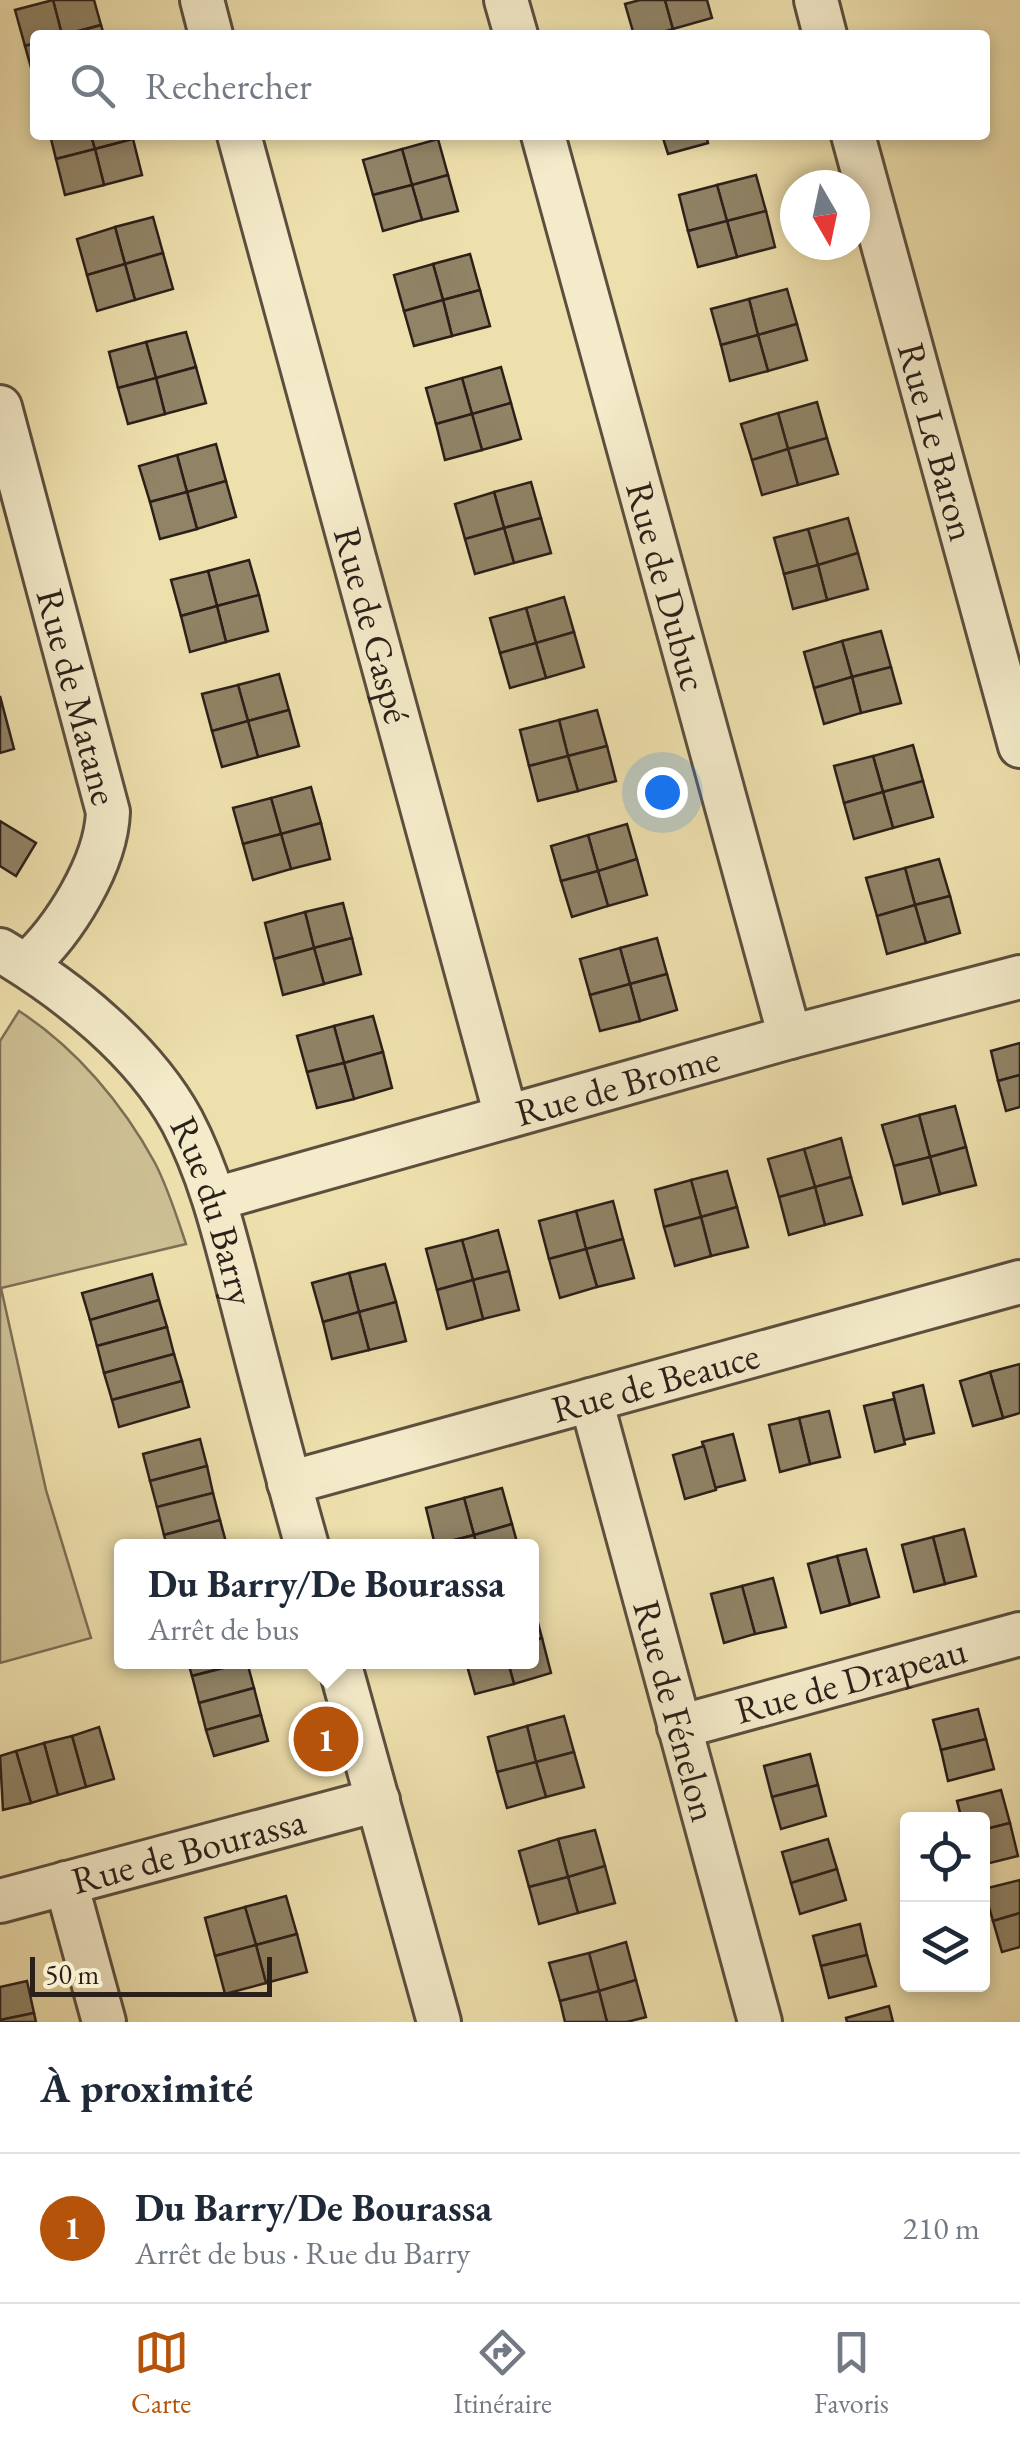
<!DOCTYPE html>
<html lang="fr">
<meta charset="utf-8">
<style>
:root{--surface:#fff;--page:#f2f2f3;--text:#1f2937;--muted:#747a83;--line:#e0e1e3;--accent:#b45309}
body{margin:0;font-family:"EB Garamond",serif;background:var(--page);color:var(--text)}
.controls{position:absolute;right:30px;bottom:30px;display:grid;overflow:hidden;border-radius:10px;box-shadow:0 5px 15px #0003}
.controls button{width:90px;height:90px;display:grid;place-items:center;padding:0;border:0;border-bottom:2px solid var(--line);background:var(--surface);color:var(--text);font:50px sans-serif}
.compass{position:absolute;left:780px;top:170px;width:90px;height:90px;border-radius:50%;background:var(--surface);box-shadow:0 5px 15px #0003;rotate:171deg}
.scale{position:absolute;left:30px;bottom:25px;width:242px;box-sizing:border-box;padding-left:10px;border:5px solid #2b1f19;border-top:0;font-size:28px;line-height:35px;white-space:nowrap;color:#2b1f19;-webkit-text-stroke:8px #f4ebca;paint-order:stroke}
.you{position:absolute;left:662px;top:792px;width:35px;height:35px;margin:-25px;border:8px solid #fff;border-radius:50%;background:#1a73e8;box-shadow:0 0 0 15px #1a73e833}
.badge{display:grid;place-items:center;width:65px;height:65px;border-radius:50%;background:var(--accent);color:#fff;font-size:32px;font-weight:700}
.pin{position:absolute;translate:-50% -50%;border:5px solid #fff;box-shadow:0 2px 10px #0006}
.popup{position:absolute;left:114px;top:1539px;width:425px;height:130px;box-sizing:border-box;display:grid;place-content:center;border-radius:10px;background:var(--surface);filter:drop-shadow(0 2px 8px #0005);font-size:32px;white-space:nowrap;color:var(--muted)}
.popup b{font-size:38px;color:var(--text)}
.popup::after{content:'';position:absolute;left:50%;top:100%;margin-left:-20px;border:20px solid transparent;border-top-color:var(--surface)}
.list{margin:0;padding:0;list-style:none}
h2{display:flex;justify-content:space-between;align-items:center;height:130px;margin:0;padding:0 40px;font-size:42px}
h2 small{font-size:32px;font-weight:400;color:var(--muted)}
.list li{display:grid;grid-template-columns:65px 1fr auto;gap:30px;align-items:center;box-sizing:border-box;height:150px;padding:0 40px;border-top:2px solid var(--line)}
.list b{display:block;font-size:38px;white-space:nowrap}
.list p{margin:0;font-size:32px;white-space:nowrap;color:var(--muted)}
.list em{font-size:32px;font-style:normal;color:var(--muted)}
.icon{flex:none;width:55px;height:55px;fill:none;stroke:currentColor;stroke-width:2;stroke-linecap:round;stroke-linejoin:round}
.map{position:relative;flex:none;width:1020px;height:2022px;overflow:hidden}
.search{position:absolute;background:var(--surface);box-shadow:0 5px 15px #0003;left:30px;right:30px;top:30px;height:110px;display:flex;align-items:center;gap:25px;box-sizing:border-box;padding:0 35px;border-radius:10px;color:var(--muted);font-size:38px}
.sheet{height:280px;background:var(--surface)}
nav{display:flex;justify-content:space-around;align-items:center;box-sizing:border-box;height:140px;border-top:2px solid var(--line);background:var(--surface);font-size:28px;color:var(--muted)}
nav a{display:grid;justify-items:center;gap:5px}
nav .on{color:var(--accent)}
.map>svg:first-child{display:block}
</style>
<div class="map">
<svg width="1020" height="2022" viewBox="0 0 1020 2022">
<rect width="100%" height="100%" fill="#eee0ad"/>
<filter id="stains"><feTurbulence type="fractalNoise" baseFrequency=".002" numOctaves="4"/><feColorMatrix values="0 0 0 0 .2 0 0 0 0 .09 0 0 0 0 .02 0 0 0 .5 -.17"/></filter>
<radialGradient id="worn" r=".72"><stop offset=".6" stop-color="#630" stop-opacity="0"/><stop offset="1" stop-color="#630" stop-opacity=".3"/></radialGradient>
<!-- green -->
<path fill="#cdbf94" stroke="#7c6f56" stroke-width="2.5" d="M19,1011c56,36 104,93 136,152 13,25 22,54 31,81l-185,44 45,202 45,148 -91,25v-622z"/>
<!-- building -->
<g fill="#908366" stroke="#2b1f19" stroke-width="2.5">
<path d="M53,0h41l7,25 -39,10z"/>
<path d="M53,0l9,35h-27v8l-10,3 -10,-36z"/>
<path d="M640,0h25l8,29 -21,6h-18l-9,-31z"/>
<path d="M665,0h42l5,18 -39,11z"/>
<path d="M101,25l3,10h-38z"/>
<path d="M35,43v39l-10,-36z"/>
<path d="M50,135h41l4,14 -39,10z"/>
<path d="M91,135h41l1,4 -38,10z"/>
<path d="M662,135h44l2,8 -40,11z"/>
<path d="M133,139l9,36 -38,10 -9,-36z"/>
<path d="M438,139l10,36 -36,10 -10,-36z"/>
<path d="M95,149l9,36 -39,10 -9,-36z"/>
<path d="M402,149l10,36 -39,10 -10,-35z"/>
<path d="M448,175l10,36 -36,9 -10,-35z"/>
<path d="M756,175l10,36 -39,10 -10,-36z"/>
<path d="M412,185l10,35 -39,11 -10,-36z"/>
<path d="M717,185l10,36 -39,10 -9,-36z"/>
<path d="M766,211l9,36 -38,10 -10,-36z"/>
<path d="M153,217l10,36 -38,11 -10,-37z"/>
<path d="M727,221l10,36 -39,10 -10,-36z"/>
<path d="M115,227l10,37 -38,11 -10,-36z"/>
<path d="M163,253l10,36 -38,11 -10,-36z"/>
<path d="M470,254l10,36 -37,10 -10,-36z"/>
<path d="M125,264l10,36 -38,11 -10,-36z"/>
<path d="M433,264l10,36 -39,11 -10,-36z"/>
<path d="M787,289l10,35 -39,11 -9,-36z"/>
<path d="M480,290l10,36 -38,10 -9,-36z"/>
<path d="M749,299l9,36 -37,10 -10,-36z"/>
<path d="M443,300l9,36 -38,10 -10,-35z"/>
<path d="M797,324l10,36 -39,11 -10,-36z"/>
<path d="M186,332l10,35 -40,11 -10,-36z"/>
<path d="M758,335l10,36 -38,10 -9,-36z"/>
<path d="M146,342l10,36 -38,10 -9,-36z"/>
<path d="M196,367l10,36 -41,11 -9,-36z"/>
<path d="M501,367l10,36 -39,11 -10,-36z"/>
<path d="M156,378l9,36 -37,10 -10,-36z"/>
<path d="M462,378l10,36 -36,10 -10,-36z"/>
<path d="M817,402l10,36 -39,11 -10,-36z"/>
<path d="M511,403l10,36 -39,11 -10,-36z"/>
<path d="M778,413l10,36 -36,11 -11,-36z"/>
<path d="M472,414l10,36 -37,10 -9,-36z"/>
<path d="M827,438l11,36 -40,11 -10,-36z"/>
<path d="M216,444l10,37 -39,11 -10,-37z"/>
<path d="M788,449l10,36 -36,10 -10,-35z"/>
<path d="M177,455l10,37 -37,10 -11,-36z"/>
<path d="M226,481l10,36 -39,12 -10,-37z"/>
<path d="M531,482l10,36 -37,10 -10,-36z"/>
<path d="M187,492l10,37 -37,10 -10,-37z"/>
<path d="M494,492l10,36 -39,11 -10,-35z"/>
<path d="M541,518l10,35 -37,10 -10,-35z"/>
<path d="M848,518l10,35 -40,12 -10,-36z"/>
<path d="M504,528l10,35 -39,11 -10,-35z"/>
<path d="M808,529l10,36 -34,9 -10,-36z"/>
<path d="M858,553l10,36 -41,11 -9,-35z"/>
<path d="M249,560l10,35 -42,11 -9,-35z"/>
<path d="M818,565l9,35 -34,9 -9,-35z"/>
<path d="M208,571l9,35 -36,10 -10,-36z"/>
<path d="M259,595l9,36 -42,11 -9,-36z"/>
<path d="M564,597l10,35 -38,11 -10,-35z"/>
<path d="M217,606l9,36 -36,10 -9,-36z"/>
<path d="M526,608l10,35 -36,10 -10,-35z"/>
<path d="M881,631l10,36 -39,10 -10,-36z"/>
<path d="M574,632l10,35 -38,11 -10,-35z"/>
<path d="M842,641l10,36 -38,11 -10,-36z"/>
<path d="M536,643l10,35 -36,10 -10,-35z"/>
<path d="M891,667l10,36 -40,10 -9,-36z"/>
<path d="M279,674l10,36 -41,11 -10,-36z"/>
<path d="M852,677l9,36 -37,11 -10,-36z"/>
<path d="M238,685l10,36 -36,10 -10,-37z"/>
<path d="M0,696l14,53 -14,4z"/>
<path d="M289,710l10,36 -41,11 -10,-36z"/>
<path d="M597,710l10,36 -39,10 -9,-36z"/>
<path d="M559,720l9,36 -39,10 -9,-36z"/>
<path d="M248,721l10,36 -36,10 -10,-36z"/>
<path d="M913,745l10,36 -40,11 -10,-36z"/>
<path d="M607,746l9,35 -38,10 -10,-35z"/>
<path d="M568,756l10,35 -40,10 -9,-35z"/>
<path d="M873,756l10,36 -39,11 -10,-37z"/>
<path d="M923,781l10,36 -40,11 -10,-36z"/>
<path d="M311,787l10,36 -40,11 -10,-36z"/>
<path d="M883,792l10,36 -39,11 -10,-36z"/>
<path d="M271,798l10,36 -38,10 -10,-36z"/>
<path d="M0,821l36,22 -20,33 -16,-10z"/>
<path d="M321,823l9,36 -39,10 -10,-35z"/>
<path d="M627,824l10,35 -39,12 -10,-36z"/>
<path d="M281,834l10,35 -38,11 -10,-36z"/>
<path d="M588,835l10,36 -37,10 -10,-35z"/>
<path d="M637,859l10,36 -39,11 -10,-35z"/>
<path d="M939,859l11,37 -35,9 -10,-37z"/>
<path d="M905,868l10,37 -38,11 -11,-38z"/>
<path d="M598,871l10,35 -36,11 -11,-36z"/>
<path d="M950,896l10,37 -34,10 -11,-38z"/>
<path d="M343,903l9,35 -38,10 -9,-36z"/>
<path d="M915,905l11,38 -39,11 -10,-38z"/>
<path d="M305,912l9,36 -40,11 -9,-36z"/>
<path d="M352,938l9,36 -37,10 -10,-36z"/>
<path d="M657,938l10,36 -37,10 -10,-36z"/>
<path d="M314,948l10,36 -41,11 -9,-36z"/>
<path d="M620,948l10,36 -40,11 -10,-36z"/>
<path d="M667,974l10,36 -37,11 -10,-37z"/>
<path d="M630,984l10,37 -40,10 -10,-36z"/>
<path d="M373,1016l10,36 -39,11 -10,-37z"/>
<path d="M334,1026l10,37 -37,9 -10,-36z"/>
<path d="M1020,1043v32l-22,6 -7,-30z"/>
<path d="M383,1052l9,36 -38,11 -10,-36z"/>
<path d="M344,1063l10,36 -37,9 -10,-36z"/>
<path d="M1020,1075v32l-14,4 -8,-30z"/>
<path d="M955,1106l11,41 -36,10 -11,-42z"/>
<path d="M919,1115l11,42 -36,9 -12,-41z"/>
<path d="M841,1138l10,39 -36,10 -11,-38z"/>
<path d="M966,1147l10,38 -36,9 -10,-37z"/>
<path d="M804,1149l11,38 -36,10 -11,-38z"/>
<path d="M930,1157l10,37 -37,10 -9,-38z"/>
<path d="M727,1171l10,36 -36,10 -10,-37z"/>
<path d="M851,1177l11,38 -37,10 -10,-38z"/>
<path d="M691,1180l10,37 -37,10 -9,-37z"/>
<path d="M815,1187l10,38 -36,10 -10,-38z"/>
<path d="M613,1201l10,38 -37,10 -10,-38z"/>
<path d="M737,1207l11,40 -37,9 -10,-39z"/>
<path d="M576,1211l10,38 -37,10 -10,-38z"/>
<path d="M701,1217l10,39 -36,10 -11,-39z"/>
<path d="M498,1230l11,41 -36,9 -11,-40z"/>
<path d="M623,1239l11,39 -37,9 -11,-38z"/>
<path d="M462,1240l11,40 -36,10 -11,-41z"/>
<path d="M586,1249l11,38 -37,11 -11,-39z"/>
<path d="M385,1264l11,38 -37,10 -10,-39z"/>
<path d="M509,1271l10,39 -36,9 -10,-39z"/>
<path d="M349,1273l10,39 -36,10 -11,-39z"/>
<path d="M152,1274l7,26 -69,20 -8,-27z"/>
<path d="M473,1280l10,39 -36,10 -10,-39z"/>
<path d="M159,1300l8,27 -70,19 -7,-26z"/>
<path d="M396,1302l10,39 -37,9 -10,-38z"/>
<path d="M359,1312l10,38 -37,9 -9,-37z"/>
<path d="M167,1327l7,27 -70,19 -7,-27z"/>
<path d="M174,1354l8,27 -70,19 -8,-27z"/>
<path d="M1020,1364v49l-17,5 -13,-46z"/>
<path d="M990,1372l13,46 -30,8 -13,-45z"/>
<path d="M182,1381l7,26 -70,20 -7,-27z"/>
<path d="M923,1385l11,48 -30,7 -11,-47z"/>
<path d="M894,1399l11,45 -30,8 -11,-46z"/>
<path d="M829,1411l11,46 -30,7 -11,-46z"/>
<path d="M799,1418l11,46 -30,8 -11,-47z"/>
<path d="M733,1434l12,46 -30,8 -13,-46z"/>
<path d="M200,1439l7,27 -57,15 -7,-27z"/>
<path d="M704,1446l12,44 -31,9 -12,-44z"/>
<path d="M207,1466l6,27 -56,14 -7,-26z"/>
<path d="M502,1488l10,36 -38,11 -10,-37z"/>
<path d="M213,1493l7,27 -56,15 -7,-28z"/>
<path d="M464,1498l10,37 -39,10 -9,-37z"/>
<path d="M220,1520l7,26h-60l-3,-11z"/>
<path d="M512,1524l6,22h-41l-3,-11z"/>
<path d="M964,1529l12,47 -31,8 -12,-47z"/>
<path d="M474,1535l3,11h-41l-1,-1z"/>
<path d="M933,1537l12,47 -31,8 -12,-47z"/>
<path d="M866,1549l13,48 -29,8 -13,-49z"/>
<path d="M837,1556l13,49 -29,8 -13,-49z"/>
<path d="M773,1578l13,49 -31,7 -13,-48z"/>
<path d="M742,1586l13,48 -31,9 -13,-49z"/>
<path d="M533,1604l9,34 -11,3v-36z"/>
<path d="M542,1638l9,35 -37,11 -6,-22h23v-21z"/>
<path d="M188,1662h58l-54,14z"/>
<path d="M247,1662l7,26 -55,15 -7,-27z"/>
<path d="M466,1662h42l6,22 -39,10z"/>
<path d="M254,1688l7,27 -55,15 -7,-27z"/>
<path d="M978,1709l8,30 -45,11 -8,-30z"/>
<path d="M261,1715l7,26 -54,15 -8,-26z"/>
<path d="M564,1716l10,36 -38,10 -9,-36z"/>
<path d="M527,1726l9,36 -39,10 -9,-35z"/>
<path d="M99,1727l15,52 -28,8 -14,-51z"/>
<path d="M72,1736l14,51 -28,8 -14,-52z"/>
<path d="M986,1739l8,30 -46,12 -7,-31z"/>
<path d="M44,1743l14,52 -27,8 -15,-52z"/>
<path d="M16,1751l15,52 -28,7 -3,-54z"/>
<path d="M574,1752l10,35 -38,10 -10,-35z"/>
<path d="M810,1754l8,31 -46,12 -8,-31z"/>
<path d="M536,1762l10,35 -39,11 -10,-36z"/>
<path d="M818,1785l8,31 -45,13 -9,-32z"/>
<path d="M1001,1790l9,33 -28,7v-10h-20l-5,-19z"/>
<path d="M1010,1823l8,33 -36,9v-35z"/>
<path d="M595,1830l10,36 -37,11 -10,-38z"/>
<path d="M558,1839l10,38 -39,10 -10,-36z"/>
<path d="M828,1839l9,30 -46,14 -9,-31z"/>
<path d="M605,1866l10,37 -37,10 -10,-36z"/>
<path d="M837,1869l9,31 -46,14 -9,-31z"/>
<path d="M568,1877l10,36 -39,11 -10,-37z"/>
<path d="M1020,1880v33l-27,8 -9,-32z"/>
<path d="M286,1896l11,38 -41,11 -11,-38z"/>
<path d="M245,1907l11,38 -41,11 -10,-38z"/>
<path d="M1020,1913v34l-18,5 -9,-31z"/>
<path d="M860,1924l7,31 -46,11 -8,-30z"/>
<path d="M297,1934l10,38 -41,11 -10,-38z"/>
<path d="M626,1942l10,38 -37,11 -10,-38z"/>
<path d="M256,1945l10,38 -41,11 -10,-38z"/>
<path d="M589,1953l10,38 -39,10 -11,-38z"/>
<path d="M867,1955l9,31 -47,12 -8,-32z"/>
<path d="M636,1980l10,37 -19,5h-20l-8,-31z"/>
<path d="M27,1981l7,32 -34,7v-33z"/>
<path d="M599,1991l8,31h-42l-5,-21z"/>
<path d="M889,2006l4,16h-46l-1,-4z"/>
<path d="M34,2013l2,9h-36v-2z"/>
</g>
<g fill="none" stroke-linecap="round" stroke-linejoin="round">
<defs>
<g id="minor">
<path d="M202,0l9,35"/>
<path d="M506,0l10,35"/>
<path d="M816,0l9,35"/>
<path id="s1" d="M239,135l267,981"/>
<path id="s2" d="M543,135l247,902"/>
<path id="s3" d="M853,135l167,611"/>
<path id="s4" d="M0,407l108,405c-2,52 -44,119 -82,153"/>
<path id="s5" d="M0,950c69,41 143,100 182,171 30,57 44,120 60,181 21,82 42,163 65,244"/>
<path id="s6" d="M215,1199l575,-162 230,-60"/>
<path id="s7" d="M591,1400l169,622"/>
<path id="s8" d="M289,1483l731,-201"/>
<path d="M339,1662l100,360"/>
<path id="s9" d="M679,1727l341,-93"/>
<path d="M66,1883l38,139"/>
<path id="s10" d="M0,1901l378,-101"/>
</g>
</defs>
<!-- minor casing -->
<use href="#minor" stroke="#5c4f3e" stroke-width="48"/>
<!-- minor -->
<use href="#minor" stroke="#f4ebca" stroke-width="42"/>
</g>
<g text-anchor="middle" stroke-width="8" stroke-linejoin="round" paint-order="stroke">
<!-- street labels -->
<g font-size="38" fill="#2b1f19" stroke="#f4ebca">
<text dy="13" stroke="none"><textPath href="#s3" startOffset="318">Rue Le Baron</textPath></text>
<text dy="13" stroke="none"><textPath href="#s2" startOffset="468">Rue de Dubuc</textPath></text>
<text dy="13" stroke="none"><textPath href="#s1" startOffset="508">Rue de Gaspé</textPath></text>
<text dy="13" stroke="none"><textPath href="#s4" startOffset="300">Rue de Matane</textPath></text>
<text dy="13" stroke="none"><textPath href="#s6" startOffset="418">Rue de Brome</textPath></text>
<text dy="13" stroke="none"><textPath href="#s5" startOffset="348">Rue du Barry</textPath></text>
<text dy="13" stroke="none"><textPath href="#s8" startOffset="380">Rue de Beauce</textPath></text>
<text dy="13" stroke="none"><textPath href="#s9" startOffset="178">Rue de Drapeau</textPath></text>
<text dy="13" stroke="none"><textPath href="#s7" startOffset="322">Rue de Fénelon</textPath></text>
<text dy="13" stroke="none"><textPath href="#s10" startOffset="195">Rue de Bourassa</textPath></text>
</g>
</g>
<rect width="100%" height="100%" filter="url(#stains)"/>
<rect width="100%" height="100%" fill="url(#worn)"/>
</svg>
<div class="controls">
<button><svg class="icon" aria-label="locate" viewBox="0 0 24 24"><circle cx="12" cy="12" r="6"/><path d="M12 2v4M12 18v4M2 12h4M18 12h4"/></svg></button>
<button><svg class="icon" aria-label="layers" viewBox="0 0 24 24"><path d="M12 4l9 5-9 5-9-5zM3 14l9 5 9-5"/></svg></button>
</div>
<svg class="compass" viewBox="-18 -18 36 36"><path d="M0-13l5 13h-10z" fill="#e53935"/><path d="M0 13l5-13h-10z" fill="#747a83"/></svg>
<div class="scale">50 m</div>
<div class="you"></div>
<div class="pin badge" style="left:326px;top:1739px">1</div>
<div class="popup"><b>Du Barry/De Bourassa</b>Arrêt de bus</div>
<div class="search"><svg class="icon" aria-label="search" viewBox="0 0 24 24"><circle cx="10" cy="10" r="6"/><path d="M15 15l6 6"/></svg>Rechercher</div>
</div>
<section class="sheet">
<h2>À proximité<small></small></h2>
<ul class="list">
<li><span class="badge">1</span><div><b>Du Barry/De Bourassa</b><p>Arrêt de bus · Rue du Barry</p></div><em>210 m</em></li>
</ul>
</section>
<nav>
<a class="on"><svg class="icon" aria-label="map" viewBox="0 0 24 24"><path d="M3 6l6-2 6 2 6-2v14l-6 2-6-2-6 2zM9 4v14M15 6v14"/></svg>Carte</a>
<a><svg class="icon" aria-label="directions" viewBox="0 0 24 24"><path d="M12 3l9 9-9 9-9-9zM9 14v-3h6M13 9l2 2-2 2"/></svg>Itinéraire</a>
<a><svg class="icon" aria-label="saved" viewBox="0 0 24 24"><path d="M7 4h10v16l-5-4-5 4z"/></svg>Favoris</a>
</nav>
